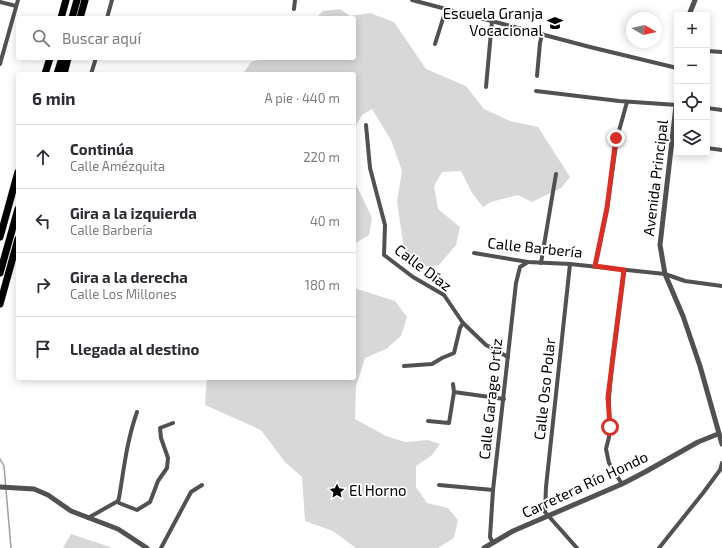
<!DOCTYPE html>
<html lang="es">
<meta charset="utf-8">
<style>
:root{--surface:#fff;--page:#f2f2f3;--text:#2b2b33;--muted:#7c7c81;--line:#e1e1e2}
body{margin:0;font-family:"Exo 2",sans-serif;background:var(--page);color:var(--text)}
.controls{position:absolute;right:12px;top:12px;display:grid;overflow:hidden;border-radius:4px;box-shadow:0 2px 10px #0003}
.controls button{width:36px;height:36px;display:grid;place-items:center;padding:0;border:0;border-bottom:1px solid var(--line);background:var(--surface);color:var(--text);font:20px sans-serif}
.compass{position:absolute;left:626px;top:12px;width:36px;height:36px;border-radius:50%;background:var(--surface);box-shadow:0 2px 10px #0003;rotate:99deg}
.stop{position:absolute;width:12px;height:12px;margin:-9px;border:3px solid #d93025;border-radius:50%;background:#fff}
.stop.end{background:#d93025;border-color:#fff;box-shadow:0 1px 4px #0008}
.list{margin:0;padding:0;list-style:none}
h2{display:flex;justify-content:space-between;align-items:center;height:52px;margin:0;padding:0 16px;font-size:17px}
h2 small{font-size:13px;font-weight:400;color:var(--muted)}
.list li{display:grid;grid-template-columns:26px 1fr auto;gap:12px;align-items:center;box-sizing:border-box;height:64px;padding:0 16px;border-top:1px solid var(--line)}
.list b{display:block;font-size:15px;white-space:nowrap}
.list p{margin:0;font-size:13px;white-space:nowrap;color:var(--muted)}
.list em{font-size:13px;font-style:normal;color:var(--muted)}
.icon{flex:none;width:22px;height:22px;fill:none;stroke:currentColor;stroke-width:2;stroke-linecap:round;stroke-linejoin:round}
.map{position:relative;flex:none;width:722px;height:548px;overflow:hidden}
.search{position:absolute;background:var(--surface);box-shadow:0 2px 10px #0003;left:16px;top:16px;width:340px;height:44px;display:flex;align-items:center;gap:10px;box-sizing:border-box;padding:0 14px;border-radius:4px;color:var(--muted);font-size:15px}
.panel{position:absolute;background:var(--surface);box-shadow:0 2px 10px #0003;left:16px;top:72px;width:340px;height:308px;border-radius:4px}
.map>svg:first-child{display:block}
</style>
<div class="map">
<svg width="722" height="548" viewBox="0 0 722 548">
<rect width="100%" height="100%" fill="#fff"/>
<!-- green -->
<g fill="#d8d8d8">
<path d="M340,9l10,7 20,-3 24,9 32,47 40,17 18,23 26,12 28,6 32,50 -9,11 -29,14 -14,-7 -27,7 -8,5 -11,-14 -11,-22 -19,1 -8,14 4,23 22,18 -4,18 -17,20 -20,2 -15,-19 -7,-46 5,-31 -11,-31 -19,-31 -10,6 -8,14v-55h-111l8,-12 16,-4h87v-40h-38l7,-7z"/>
<path d="M354,180l18,38 -3,17 -15,9z"/>
<path d="M354,288l41,13 12,16 -6,19 -15,13 -21,9 -9,28 -1,33 31,17 19,6 23,-2 12,4 -8,11 -16,11v21l11,16 21,5 10,12 -4,18 -16,10h-82l-23,-17 -28,-10 -3,-44 -17,-15 -24,-32 -56,-25 2,-27h147z"/>
<path d="M71,534l39,13 1,1h-48z"/>
</g>
<g fill="none" stroke-linecap="round" stroke-linejoin="round">
<!-- stream -->
<path stroke="#9f9f9f" stroke-width="1.5" d="M0,459l4,7 7,82"/>
<defs>
<g id="motorway">
<path d="M61,18l5,-18"/>
<path d="M72,18l5,-18"/>
<path d="M80,18l5,-18"/>
<path d="M45,74l5,-16"/>
<path d="M57,74l5,-16"/>
<path d="M64,74l4,-16"/>
<path d="M0,237l18,-65"/>
<path d="M0,273l18,-64"/>
<path d="M0,304l18,-65"/>
</g>
</defs>
<!-- motorway casing -->
<use href="#motorway" stroke="#dbdbdb" stroke-width="8"/>
<!-- minor -->
<g stroke="#515151" stroke-width="4">
<path d="M412,0l178,47 87,21"/>
<path d="M0,2l16,4"/>
<path d="M294,9l1,-9"/>
<path d="M107,18l5,-18"/>
<path d="M435,44l11,-35"/>
<path d="M707,51l15,1"/>
<path d="M0,64l18,-64"/>
<path d="M91,74l5,-16"/>
<path d="M537,76l3,-33 2,-9"/>
<path d="M486,87l6,-66"/>
<path d="M536,91l83,10 58,4"/>
<path d="M707,108l15,2"/>
<path d="M366,125l4,43 15,57 -1,30 29,22 31,18 19,28 23,22 22,12"/>
<path d="M707,148l15,2"/>
<path d="M474,253l54,9 42,2 95,10 20,7 37,5"/>
<path d="M541,263l15,-89"/>
<path d="M570,264l-24,223 -1,25 32,36"/>
<path d="M595,267l12,-59 10,-70 10,-36"/>
<path d="M404,366l28,-2 10,-6 12,-5 6,-25 3,-5"/>
<path d="M454,392l50,7"/>
<path d="M428,421l21,2 5,-31 -1,-8"/>
<path d="M622,484l-13,-21 -3,-14 3,-12v-40l3,-35 12,-92"/>
<path d="M439,485l54,5"/>
<path d="M118,501l1,2 18,7 13,-8 8,-21 9,-13 1,-10 -7,-20 -1,-10 13,-5"/>
<path d="M88,518l30,-17 1,-3c5,-30 8,-58 18,-86"/>
<path d="M493,543l-3,-6 3,-47 23,-207 4,-16 8,-5"/>
<path d="M161,548l30,-56 11,-7"/>
<path d="M659,548l44,-55 17,-23 2,-7"/>
</g>
<!-- tertiary -->
<g stroke="#515151" stroke-width="5">
<path d="M689,15l6,-15"/>
<path d="M677,97l-17,148 5,29 18,42 17,50 22,78"/>
<path d="M0,487l34,2 14,6 23,16 47,18 29,19"/>
<path d="M484,548l29,-17 109,-47 23,-12 53,-30 20,-8"/>
</g>
<!-- motorway -->
<use href="#motorway" stroke="#000" stroke-width="7"/>
</g>
<g fill="none" stroke-linecap="round" stroke-linejoin="round">
<!-- route -->
<path stroke="#d93025" stroke-width="5" d="M610,427l-2,-30 16,-127 -29,-4 12,-58 9,-70"/>
</g>
<!-- icons -->
<defs>
<symbol id="school-bare" viewBox="-9 -9 18 18"><path d="M0-5L7-2L0 1L-7-2ZM-4 1L0 2.5L4 1V4Q0 6-4 4Z" fill="#000" stroke="#fff" stroke-width="2.5" paint-order="stroke"/></symbol>
<symbol id="sight-bare" viewBox="-9 -9 18 18"><path d="M0-6L1.8-2.2L6-1.7L2.9 1.2L3.7 5.4L0 3.3L-3.7 5.4L-2.9 1.2L-6-1.7L-1.8-2.2Z" fill="#000" stroke="#fff" stroke-width="2.5" paint-order="stroke"/></symbol>
</defs>
<g fill-rule="evenodd">
<use href="#school-bare" x="544" y="12" width="22" height="22"/>
<use href="#sight-bare" x="326" y="480" width="22" height="22"/>
</g>
<g text-anchor="middle" stroke-width="3.5" stroke-linejoin="round" paint-order="stroke">
<!-- poi labels -->
<g font-size="15" fill="#000" stroke="#fff" text-anchor="end">
<text x="543" y="19">Escuela Granja<tspan x="543" dy="17">Vocacional</tspan></text>
<text x="349" y="496" text-anchor="start">El Horno</text>
</g>
<!-- street labels -->
<g font-size="15" fill="#000" stroke="#fff">
<text transform="translate(656 178) rotate(-83)" y="5">Avenida Principal</text>
<text transform="translate(535 248) rotate(6)" y="5">Calle Barbería</text>
<text transform="translate(423 268) rotate(37)" y="5">Calle Díaz</text>
<text transform="translate(545 389) rotate(-84)" y="5">Calle Oso Polar</text>
<text transform="translate(491 399) rotate(-84)" y="5">Calle Garage Ortiz</text>
<text transform="translate(585 485) rotate(-25)" y="5">Carretera Río Hondo</text>
</g>
</g>
</svg>
<div class="controls">
<button>+</button>
<button>−</button>
<button><svg class="icon" aria-label="locate" viewBox="0 0 24 24"><circle cx="12" cy="12" r="6"/><path d="M12 2v4M12 18v4M2 12h4M18 12h4"/></svg></button>
<button><svg class="icon" aria-label="layers" viewBox="0 0 24 24"><path d="M12 4l9 5-9 5-9-5zM3 14l9 5 9-5"/></svg></button>
</div>
<svg class="compass" viewBox="-18 -18 36 36"><path d="M0-13l5 13h-10z" fill="#e53935"/><path d="M0 13l5-13h-10z" fill="#7c7c81"/></svg>
<div class="stop" style="left:610px;top:427px"></div>
<div class="stop end" style="left:616px;top:138px"></div>
<div class="search"><svg class="icon" aria-label="search" viewBox="0 0 24 24"><circle cx="10" cy="10" r="6"/><path d="M15 15l6 6"/></svg>Buscar aquí</div>
<section class="panel">
<h2>6 min<small>A pie · 440 m</small></h2>
<ul class="list">
<li><svg class="icon" aria-label="ahead" viewBox="0 0 24 24"><path d="M12 20V5M6 11l6-6 6 6"/></svg><div><b>Continúa</b><p>Calle Amézquita</p></div><em>220 m</em></li>
<li><svg class="icon" aria-label="left" viewBox="0 0 24 24"><path d="M17 20v-9H6M10 6l-5 5 5 5"/></svg><div><b>Gira a la izquierda</b><p>Calle Barbería</p></div><em>40 m</em></li>
<li><svg class="icon" aria-label="right" viewBox="0 0 24 24"><path d="M7 20v-9h11M14 6l5 5-5 5"/></svg><div><b>Gira a la derecha</b><p>Calle Los Millones</p></div><em>180 m</em></li>
<li><svg class="icon" aria-label="arrive" viewBox="0 0 24 24"><path d="M6 21V4h12l-3 4 3 4H6"/></svg><div><b>Llegada al destino</b></div></li>
</ul>
</section>
</div>
